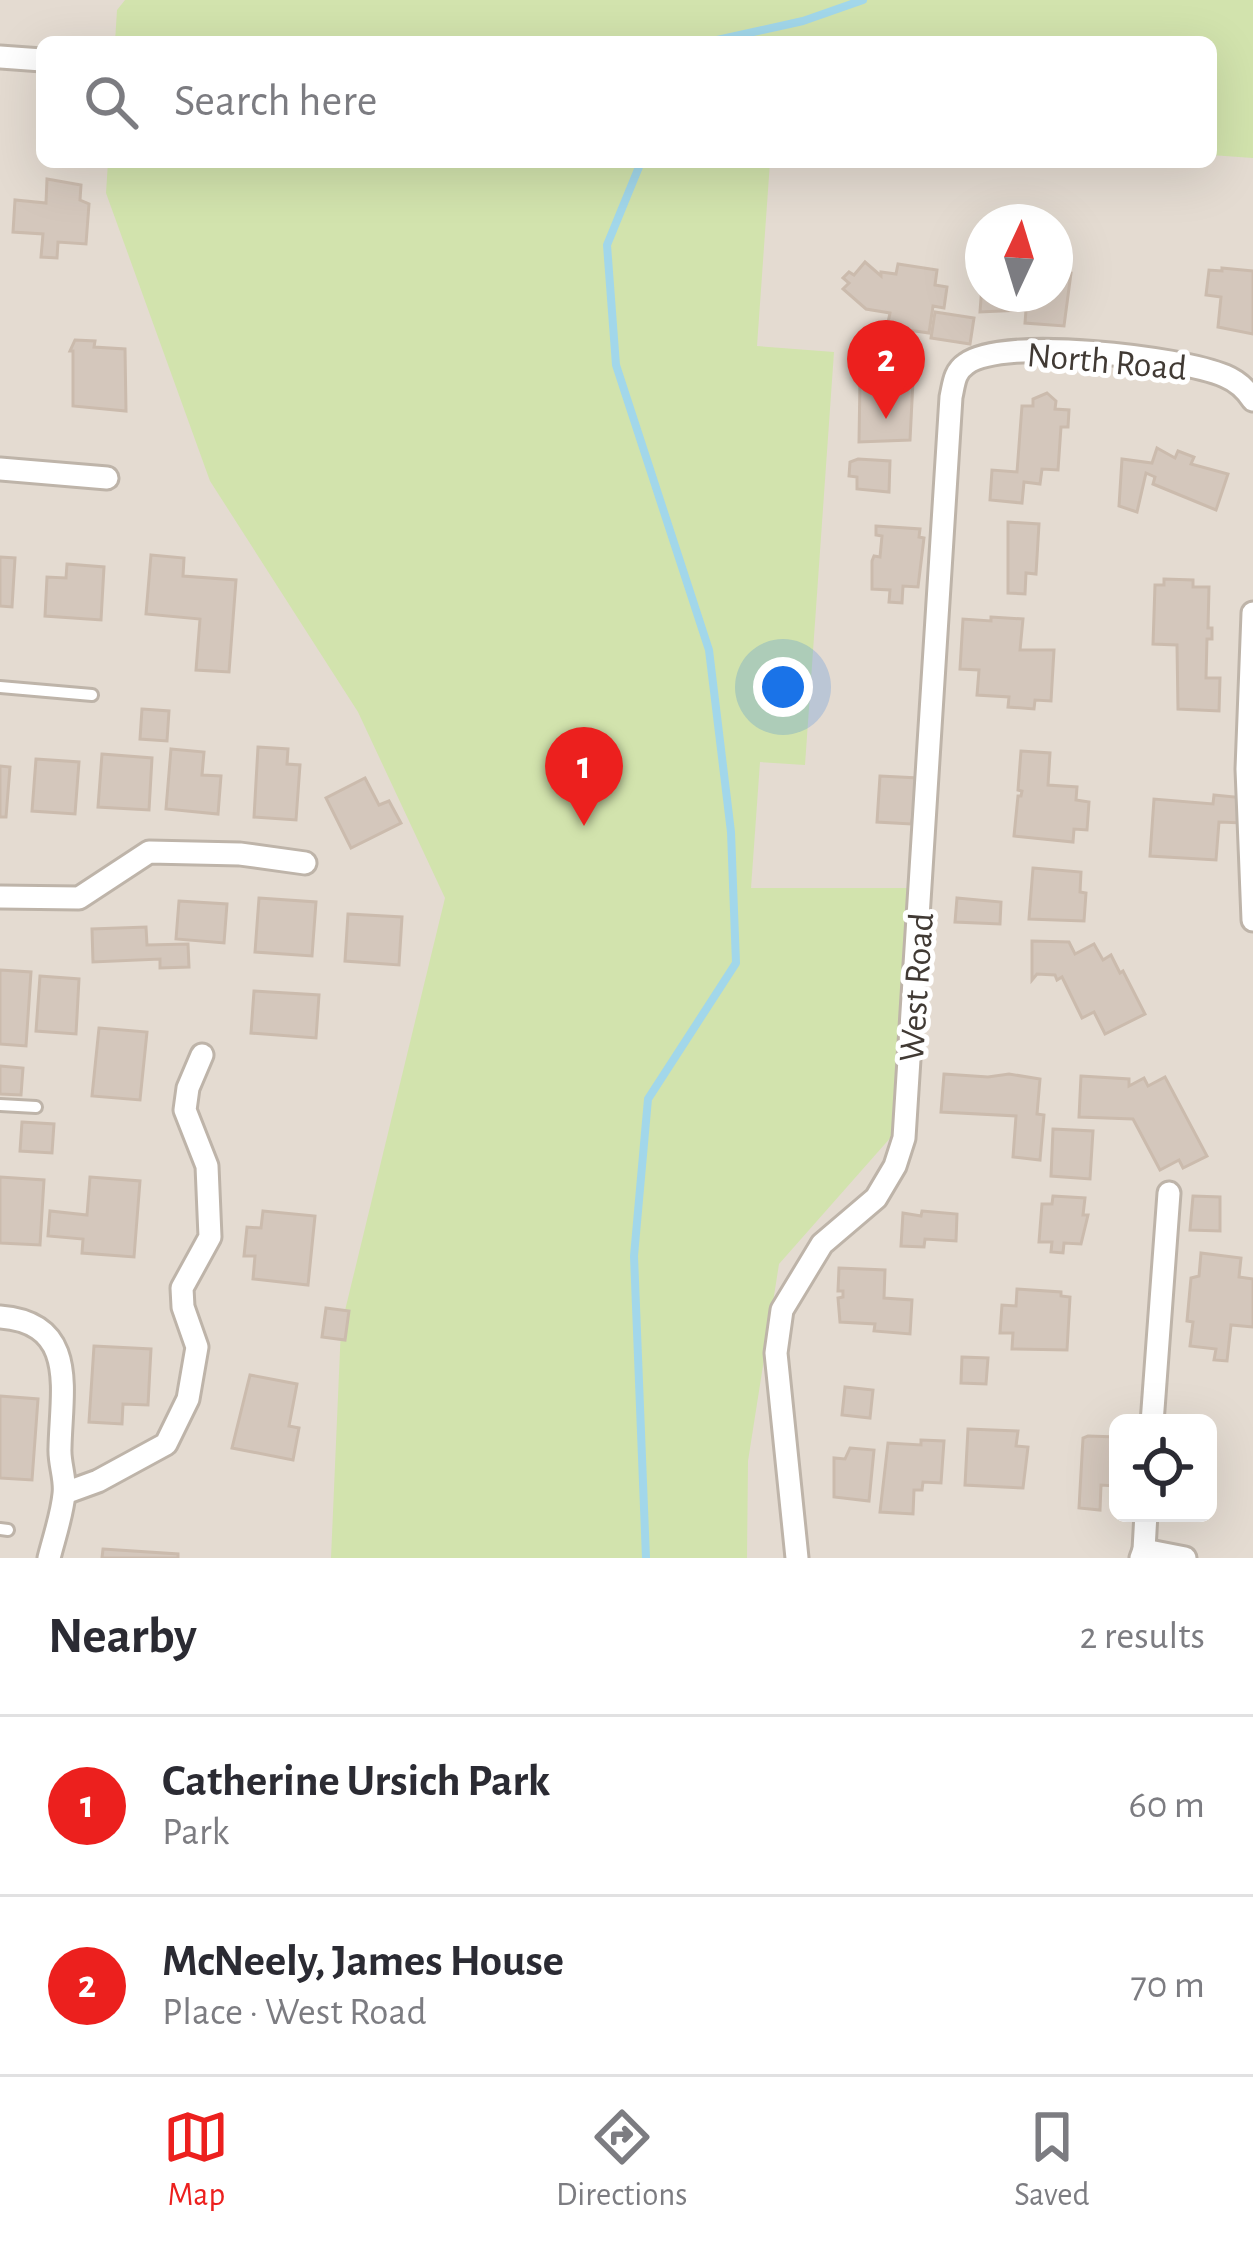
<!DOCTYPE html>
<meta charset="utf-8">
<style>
:root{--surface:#fff;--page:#f2f2f3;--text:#2b2b33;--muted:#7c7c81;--line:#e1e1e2;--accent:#ec201e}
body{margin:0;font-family:"Alegreya Sans",sans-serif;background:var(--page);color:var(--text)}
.controls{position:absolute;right:36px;bottom:36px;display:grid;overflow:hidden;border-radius:18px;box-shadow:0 12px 48px #0002}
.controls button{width:108px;height:108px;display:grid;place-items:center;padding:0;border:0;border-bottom:3px solid var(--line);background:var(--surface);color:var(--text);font:60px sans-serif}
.compass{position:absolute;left:965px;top:204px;width:108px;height:108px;border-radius:50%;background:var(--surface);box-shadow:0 12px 48px #0002;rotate:4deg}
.you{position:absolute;left:783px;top:687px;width:42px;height:42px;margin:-30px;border:9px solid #fff;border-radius:50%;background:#1a73e8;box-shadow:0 0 0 18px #1a73e833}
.badge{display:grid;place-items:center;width:78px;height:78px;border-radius:50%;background:var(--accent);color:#fff;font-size:39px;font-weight:700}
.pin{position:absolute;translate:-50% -99px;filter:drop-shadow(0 3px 6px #0008)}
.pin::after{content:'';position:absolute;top:63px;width:42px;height:36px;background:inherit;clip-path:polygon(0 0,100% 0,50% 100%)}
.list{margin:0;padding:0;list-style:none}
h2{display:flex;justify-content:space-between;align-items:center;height:156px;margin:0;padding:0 48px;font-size:51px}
h2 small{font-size:39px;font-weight:400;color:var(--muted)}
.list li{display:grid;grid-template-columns:78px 1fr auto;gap:36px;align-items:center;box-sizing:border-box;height:180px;padding:0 48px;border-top:3px solid var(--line)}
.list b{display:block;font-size:45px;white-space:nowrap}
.list p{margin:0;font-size:39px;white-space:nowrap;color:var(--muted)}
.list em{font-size:39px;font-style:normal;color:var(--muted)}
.icon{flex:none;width:66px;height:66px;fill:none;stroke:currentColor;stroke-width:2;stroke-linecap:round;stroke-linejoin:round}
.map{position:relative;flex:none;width:1253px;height:1558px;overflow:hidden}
.search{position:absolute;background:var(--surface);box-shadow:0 12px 48px #0002;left:36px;right:36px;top:36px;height:132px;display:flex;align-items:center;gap:30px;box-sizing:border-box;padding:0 42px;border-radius:18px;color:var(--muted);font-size:45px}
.sheet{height:516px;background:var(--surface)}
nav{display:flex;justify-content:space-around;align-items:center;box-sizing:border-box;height:168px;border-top:3px solid var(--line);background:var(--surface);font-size:33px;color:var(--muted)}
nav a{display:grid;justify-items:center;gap:6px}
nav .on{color:var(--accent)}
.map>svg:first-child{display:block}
</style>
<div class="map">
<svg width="1253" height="1558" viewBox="0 0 1253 1558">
<rect width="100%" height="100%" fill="#f0eae3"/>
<!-- residential -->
<path fill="#e4dbd1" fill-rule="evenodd" d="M0,0h1253v1558h-1253zM42,42h1169v120h-1169zM983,222h72v72h-72zM1118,1423h90v90h-90z"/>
<!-- green -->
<g fill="#d2e3ad">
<path d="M125,0h1128v158l-42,-3v-113h-1096l2,-32z"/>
<path d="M108,162h662l-13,184 77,6 -29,413 -45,-3 -9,126h170l-14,231 -128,145 -31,197 -1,97h-416l10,-231 104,-429 -87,-186 -148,-231 -104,-288z"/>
</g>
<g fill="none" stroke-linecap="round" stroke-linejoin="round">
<!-- stream -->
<g stroke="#a2d7ea" stroke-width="8">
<path d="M708,42l95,-21 60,-21"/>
<path d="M641,162l-34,83 9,120 93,285 22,182 5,131 -88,136 -14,157 12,302"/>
</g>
</g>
<!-- building -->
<g fill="#d4c7bc" stroke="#cbbbad" stroke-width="3">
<path d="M47,179l34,6 -1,15 9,4 -3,40 -28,-2 -1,16 -16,-1 2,-23 -30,-2 2,-32 31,3z"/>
<path d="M1055,261h8l-2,11 10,1 -7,53 -39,-3 1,-13 -46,2 3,-40v22h72z"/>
<path d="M865,262l16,14v-4l15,2 2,-10 39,6 -2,15 12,2 -3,21 -11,-2 -4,27 -42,-6 3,-14 -24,-4 -23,-20 6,-6 -6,-5 6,-6 5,3z"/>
<path d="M1222,268l31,3v63l-35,-7 3,-30 -15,-2 3,-25 13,1z"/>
<path d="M935,312l39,6 -4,26 -39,-6z"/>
<path d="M75,340l20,1 -1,6 31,2 1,62 -53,-5v-55h-3z"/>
<path d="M875,370l30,2 -1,8 9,1 -3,59 -51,2 1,-62 15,-3z"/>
<path d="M1047,393l9,8 -1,8 14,1 -1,17h-7l-3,43 -16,-1 -2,15 -16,-2 -2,21 -32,-3 2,-30 25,2 5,-66h11v-7z"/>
<path d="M1157,448l18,10 3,-7 16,6 -3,7 37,10 -12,36 -63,-26 2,-7 -9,-4 -9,39 -18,-6 3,-47 30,4z"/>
<path d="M858,459l32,2 -1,31 -32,-3v-12l-8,-1 1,-14z"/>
<path d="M1008,522l31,2 -3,50 -10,-1 -1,21 -17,-1z"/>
<path d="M876,526l44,3 -1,8 5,1 -6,49 -15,-1 -1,17 -13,-1 1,-12 -18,-1v-28l2,-5 6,1 2,-21 -6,-1z"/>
<path d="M151,555l33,3 -1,18 53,4 -7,92 -33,-2 4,-51 -54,-5z"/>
<path d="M0,557l15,1 -3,49 -12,-1z"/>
<path d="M67,564l37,3 -3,53 -56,-4 2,-39 19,1z"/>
<path d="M1164,579l29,1v7h16l-1,41h4v11h-5l-1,39h14l-1,33 -41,-2 -1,-64 -24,-1 2,-59h9z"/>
<path d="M991,617l32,2 -3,31h34l-3,51 -16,-1 -1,9 -26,-2 1,-10 -32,-2 2,-25 -19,-1 3,-50 28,2z"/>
<path d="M142,709l27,2 -2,30 -27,-2z"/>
<path d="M258,747l30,2 -1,15 13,1 -4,55 -42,-3z"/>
<path d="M171,749l33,3 -2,23 19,1 -3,38 -52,-5z"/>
<path d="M1021,751l29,2 -2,32 29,2 -1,13 13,2 -2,28 -13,-1 -1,13 -59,-6 4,-40h3l1,-5 -4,-1z"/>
<path d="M102,754l50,4 -3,52 -51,-3z"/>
<path d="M36,759l43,3 -4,52 -43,-3z"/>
<path d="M0,766l10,1 -4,50h-6z"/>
<path d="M880,776l38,2 2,43 -8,-1 -1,4 -34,-2z"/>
<path d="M365,778l14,27 10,-4 12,22 -50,25 -25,-50z"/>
<path d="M1214,795l31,3 -2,25 -24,-1 -3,38 -66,-4 4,-57 59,5z"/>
<path d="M1033,868l48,4 -1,20 6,1 -2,28 -55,-2z"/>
<path d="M259,898l57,4 -4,54 -57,-4z"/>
<path d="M957,898l44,4 -1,22 -45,-2z"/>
<path d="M179,901l48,3 -3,39 -48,-4z"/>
<path d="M348,914l54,3 -3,48 -54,-4z"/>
<path d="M146,927l1,18 41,-1 1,23 -29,1v-9l-67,3 -1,-33z"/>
<path d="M1032,941l37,1 6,12 19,-10 9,16 8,-5 9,18 3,-2 22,43 -40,20 -11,-22 -12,6 -20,-41 -5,3 -2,-5 -18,-1 -5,6z"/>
<path d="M0,970l31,2 -5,74 -26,-2z"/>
<path d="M40,976l39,3 -3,55 -40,-3z"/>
<path d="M254,991l65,4 -3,43 -65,-5z"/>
<path d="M99,1028l48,4 -7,68 -48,-4z"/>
<path d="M0,1066l23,2 -2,27 -21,-1z"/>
<path d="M944,1074l44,3 21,-3 31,5 -3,35 7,1 -4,45 -27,-3 3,-41 -75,-4z"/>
<path d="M1081,1076l48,3v7l15,-8 4,8 17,-9 42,79 -24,12 -4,-8 -19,10 -27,-51 -54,-2z"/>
<path d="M22,1122l32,2 -2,29 -32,-2z"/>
<path d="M1053,1129l40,2 -3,48 -39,-3z"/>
<path d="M0,1177l44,3 -4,65 -40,-2z"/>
<path d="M90,1177l50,4 -6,76 -52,-4 1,-14 -35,-3 2,-25 37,4z"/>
<path d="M1053,1196l32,2 -2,17h5l-7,29 -17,-1 -1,10 -12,-1 1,-10h-13l3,-38h10z"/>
<path d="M1193,1196l27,1v34l-30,-1z"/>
<path d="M263,1211l52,5 -7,69 -55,-6 2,-23h-11l3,-29 14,1z"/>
<path d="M922,1211l35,3 -1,27 -31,-2 -1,8 -23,-1 2,-33 18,3z"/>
<path d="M1201,1253l40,5 -2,19 14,2v48l-22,-2 -4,36 -13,-1 2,-11 -26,-3 3,-24 -6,-1 4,-43 8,-2z"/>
<path d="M839,1268l46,2 -1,28 28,2 -2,34 -36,-3 1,-7 -35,-2 -2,-24 5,-1v-6h-5z"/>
<path d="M1017,1289l44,3v4l9,1 -3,53 -55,-1 1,-16h-13l2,-28 14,1z"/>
<path d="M326,1308l23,3 -4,29 -23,-3z"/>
<path d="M94,1346l57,3 -3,56 -25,-1 -1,20 -33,-2z"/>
<path d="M962,1357l26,1 -2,26 -25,-1z"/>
<path d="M250,1375l47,9 -8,42 10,2 -6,32 -61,-12z"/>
<path d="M845,1387l28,3 -3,28 -28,-3z"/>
<path d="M0,1396l38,3 -6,81 -32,-2z"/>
<path d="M968,1429l50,2 -2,15 12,1 -5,41 -58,-3z"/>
<path d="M1088,1436l28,1 -1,49 -14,-1 -1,25 -21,-2 4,-70z"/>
<path d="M921,1440l23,1 -3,42 -18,-1 -1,8h-8l-1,24 -33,-2 8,-69 33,2z"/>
<path d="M850,1448l24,2 -5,51 -35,-4v-39l11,1z"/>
<path d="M103,1549l75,5v4h-76z"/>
</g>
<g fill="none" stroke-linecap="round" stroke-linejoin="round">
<defs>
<g id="lane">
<path d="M0,687l92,8"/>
<path d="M0,1105l36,2"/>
<path d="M0,1529l8,1"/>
</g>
<g id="street">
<path d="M0,57l42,3"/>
<path d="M0,469l107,9"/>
<path d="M1253,613l-6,156 6,151"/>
<path d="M0,897l79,1 70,-46 91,2 65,9"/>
<path d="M0,1317c79,6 61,74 60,131 -1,15 6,31 4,46 -2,21 -10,44 -15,64"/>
<path d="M1152,1423l17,-230"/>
<path d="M65,1493l33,-12 68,-37 22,-45 9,-52 -14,-40 -1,-19 28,-51 -3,-71 -22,-56 3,-22 14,-33"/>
<path d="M1144,1550l2,-37"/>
<path d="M797,1558l-21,-205 6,-43 40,-66 54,-46 19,-32 9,-28 47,-741c3,-13 3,-25 15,-33 37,-28 215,-7 259,12 12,5 21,13 28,24"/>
<path d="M1141,1558l3,-8 41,8"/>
</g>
</defs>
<!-- lane casing -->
<use href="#lane" stroke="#beb4a9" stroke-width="16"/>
<!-- street casing -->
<use href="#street" stroke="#beb4a9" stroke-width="27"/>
<!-- lane -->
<use href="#lane" stroke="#fff" stroke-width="10"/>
<!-- street -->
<use href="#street" stroke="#fff" stroke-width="21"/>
</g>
<g text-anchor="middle" stroke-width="10" stroke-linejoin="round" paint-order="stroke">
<!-- street labels -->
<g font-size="36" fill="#413a34" stroke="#fff">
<text transform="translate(1107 360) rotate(5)" y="13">North Road</text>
<text transform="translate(915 987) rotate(-86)" y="13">West Road</text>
</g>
</g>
</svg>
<div class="controls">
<button><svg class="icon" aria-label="locate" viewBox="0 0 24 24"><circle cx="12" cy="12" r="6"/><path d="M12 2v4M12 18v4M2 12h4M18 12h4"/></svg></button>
</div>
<svg class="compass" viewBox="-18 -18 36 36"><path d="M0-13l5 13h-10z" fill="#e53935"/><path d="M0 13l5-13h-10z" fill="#7c7c81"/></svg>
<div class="you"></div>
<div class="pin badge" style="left:584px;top:826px">1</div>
<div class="pin badge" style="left:886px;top:419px">2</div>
<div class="search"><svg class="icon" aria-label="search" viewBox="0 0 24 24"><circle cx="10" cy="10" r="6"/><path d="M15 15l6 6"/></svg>Search here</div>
</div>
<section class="sheet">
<h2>Nearby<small>2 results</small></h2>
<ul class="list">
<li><span class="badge">1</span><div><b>Catherine Ursich Park</b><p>Park</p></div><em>60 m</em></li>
<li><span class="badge">2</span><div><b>McNeely, James House</b><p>Place · West Road</p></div><em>70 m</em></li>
</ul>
</section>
<nav>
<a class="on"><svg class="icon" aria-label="map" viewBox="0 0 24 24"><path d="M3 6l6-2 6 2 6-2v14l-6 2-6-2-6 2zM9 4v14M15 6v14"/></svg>Map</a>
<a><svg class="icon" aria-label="directions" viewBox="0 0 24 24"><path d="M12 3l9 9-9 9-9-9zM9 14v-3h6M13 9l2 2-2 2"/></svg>Directions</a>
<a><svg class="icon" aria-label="saved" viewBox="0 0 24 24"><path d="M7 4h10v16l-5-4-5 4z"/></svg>Saved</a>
</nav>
